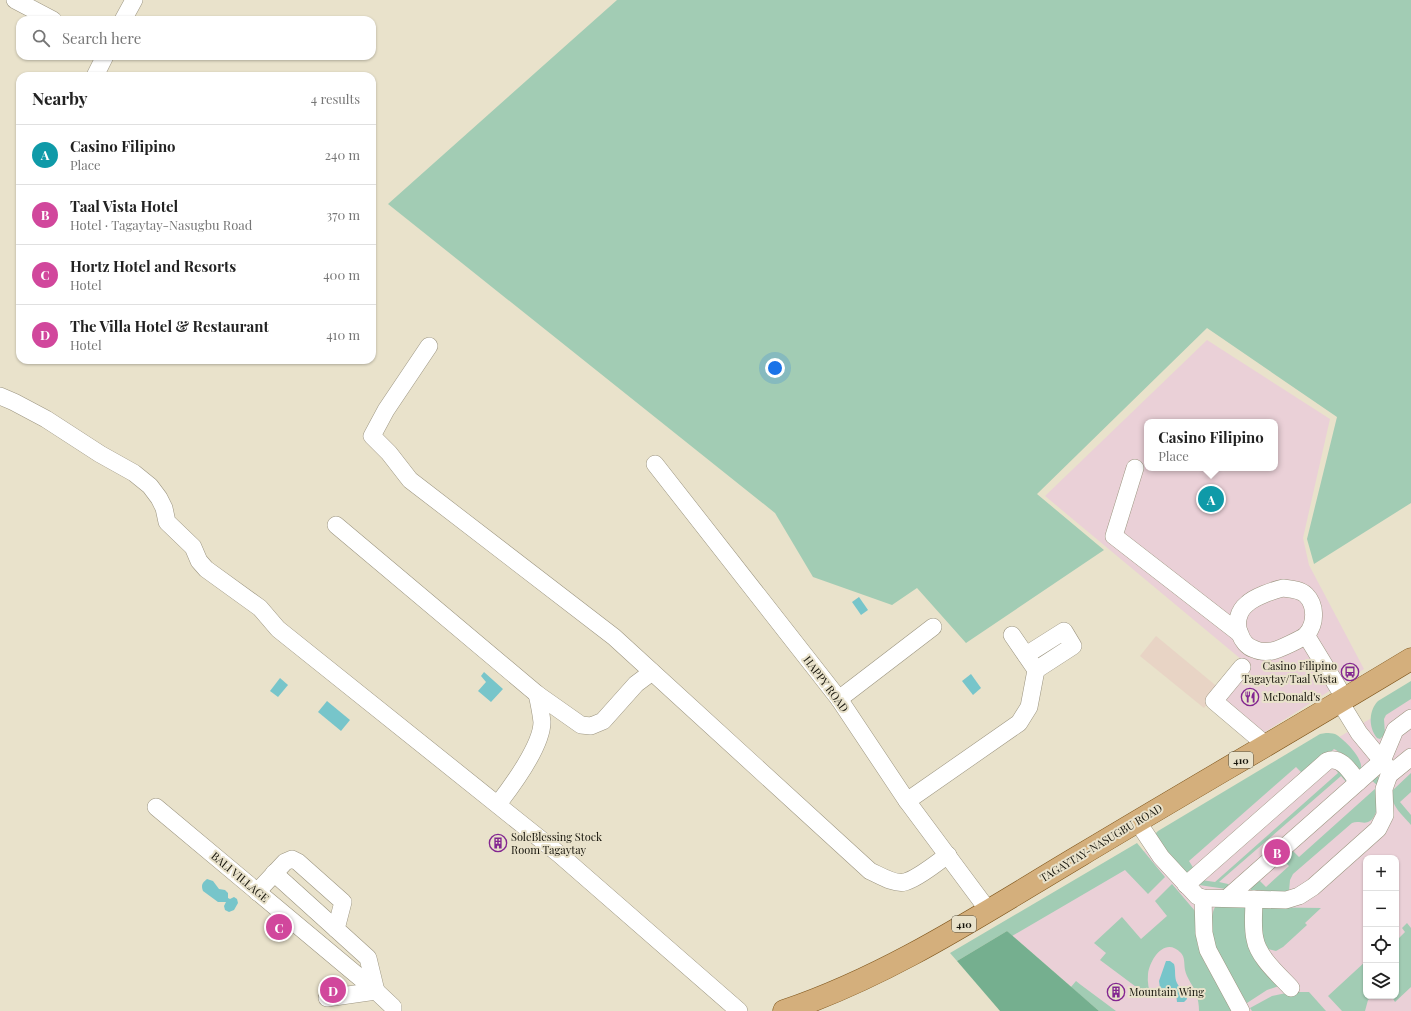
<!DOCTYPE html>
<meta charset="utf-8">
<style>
:root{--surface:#fff;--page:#f2f2f2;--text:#222;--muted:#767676;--line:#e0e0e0;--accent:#2563eb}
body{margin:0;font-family:"Playfair Display",serif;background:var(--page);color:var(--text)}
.controls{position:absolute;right:12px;bottom:12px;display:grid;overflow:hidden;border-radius:8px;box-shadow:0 1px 3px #0004}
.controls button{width:36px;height:36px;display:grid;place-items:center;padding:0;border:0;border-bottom:1px solid var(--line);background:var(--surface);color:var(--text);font:20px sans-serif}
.you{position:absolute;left:775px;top:368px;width:14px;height:14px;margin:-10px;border:3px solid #fff;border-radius:50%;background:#1a73e8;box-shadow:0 0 0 6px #1a73e833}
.badge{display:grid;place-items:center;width:26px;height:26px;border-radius:50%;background:var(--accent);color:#fff;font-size:13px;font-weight:700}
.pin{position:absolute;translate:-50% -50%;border:2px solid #fff;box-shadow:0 1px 4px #0006}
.popup{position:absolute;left:1144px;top:419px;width:134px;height:52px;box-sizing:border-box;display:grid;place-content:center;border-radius:8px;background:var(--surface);filter:drop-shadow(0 1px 3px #0005);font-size:13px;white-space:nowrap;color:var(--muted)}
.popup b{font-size:15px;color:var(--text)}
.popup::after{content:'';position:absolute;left:50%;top:100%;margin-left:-8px;border:8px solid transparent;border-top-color:var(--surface)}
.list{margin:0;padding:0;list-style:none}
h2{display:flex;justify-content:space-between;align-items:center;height:52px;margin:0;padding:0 16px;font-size:17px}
h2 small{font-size:13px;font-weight:400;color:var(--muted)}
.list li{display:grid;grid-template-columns:26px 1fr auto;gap:12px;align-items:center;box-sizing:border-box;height:60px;padding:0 16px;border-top:1px solid var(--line)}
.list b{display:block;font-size:15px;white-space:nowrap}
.list p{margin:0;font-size:13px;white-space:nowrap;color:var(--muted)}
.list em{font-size:13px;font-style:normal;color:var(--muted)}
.icon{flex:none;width:22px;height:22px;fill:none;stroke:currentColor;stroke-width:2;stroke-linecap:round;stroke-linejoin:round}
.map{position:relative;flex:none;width:1411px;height:1011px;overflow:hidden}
.search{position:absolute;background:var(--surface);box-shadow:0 1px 3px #0004;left:16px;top:16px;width:360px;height:44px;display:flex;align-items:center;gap:10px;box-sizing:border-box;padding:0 14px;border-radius:12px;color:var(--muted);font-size:15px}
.panel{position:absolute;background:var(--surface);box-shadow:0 1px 3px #0004;left:16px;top:72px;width:360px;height:292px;border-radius:12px}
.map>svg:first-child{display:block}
</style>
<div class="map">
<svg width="1411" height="1011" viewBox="0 0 1411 1011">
<rect width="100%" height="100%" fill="#e9e2cb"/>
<!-- commercial -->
<g fill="#ead0d7" fill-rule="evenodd">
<path d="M1207,340l123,79 -27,119 6,27 55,104 -115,73 -43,-37 36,-45 -197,-164zM1147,422h128v46h-128z"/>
<path d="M1411,695v316h-312l-92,-80zM1366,858h30v138h-30z"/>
</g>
<!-- industrial -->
<path fill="#e8d4c5" d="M1156,636l64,53 -16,19 -64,-52z"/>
<!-- green -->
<g fill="#a2ccb4">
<path d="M617,0h794v503l-97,61 -7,-25 30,-122 -130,-89 -170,166 67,56 -138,93 -49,-55 -25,17 -79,-28 -38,-64 -387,-309z"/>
<path d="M1411,681v18l-25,16 -2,4 1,15 -5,5 -3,-1c-9,-11 -8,-28 1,-37z"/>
<path d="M1326,733c3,0 6,0 9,1 8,4 28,24 26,34l-3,2c-9,-6 -15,-17 -24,-21l-29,25 -3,-1 -6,-6 -107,94 5,8 -7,6 -19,-20 -12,-18v-4l2,-2 162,-97z"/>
<path d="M1333,765l16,16 -2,2 -6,-7 -122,106 9,2 1,1 -3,4 -27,-4 2,-5 14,2 123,-109z"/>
<path d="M1411,773v19l-11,10 11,13v10c-8,-10 -23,-21 -18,-35z"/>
<path d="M1377,774c6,7 2,43 -7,47 -6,4 -11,-1 -18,2l-59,51 -3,6 -1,11 -2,1 -36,-2 -1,-2 9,-8 7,7 23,-21 -7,-7 10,-9 7,7 77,-69 1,-3 -7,-6z"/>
<path d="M1137,843l28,34 -17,17 -23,-24 -113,66 -5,-5 -50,30 -7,-8z"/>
<path d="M1172,884l23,27 2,29 1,7 7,16 27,48h-33c0,-6 -1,-12 -3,-18 -3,-8 -9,-14 -11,-23 -1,-6 0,-13 -4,-17 -16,-17 -31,6 -33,21 -1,8 1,16 3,24l-51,-38 6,-7 -12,-10 28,-26 19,22 26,-23 -12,-15z"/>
<path d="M1216,906l32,1 31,79 -12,4 -20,13c-15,-26 -39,-55 -35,-86 1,-4 1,-8 4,-11z"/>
<path d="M1261,907l60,1 -16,15 2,2 -24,22 -7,4 -8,-2 -6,-12z"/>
<path d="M1407,923l4,5v59l-16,15 -3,-5 -3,-1h7v-55l9,-9 -3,-4z"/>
<path d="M1366,961v35h9l-7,4 -3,11h-23l-14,-15z"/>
<path d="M1076,981l5,4 35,26h-17l-28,-24z"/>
<path d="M1291,992h18l17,19h-74l-2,-3 22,-12z"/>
</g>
<!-- forest -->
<path fill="#75af8f" d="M1007,931l92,80h-99l-43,-50z"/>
<!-- water -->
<g fill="#77c5ca">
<path d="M859,597l9,13 -7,5 -9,-13z"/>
<path d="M484,672l19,17 -12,13 -13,-11 8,-9 -5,-6z"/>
<path d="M971,674l10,14 -8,7 -11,-14z"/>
<path d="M280,678l8,7 -10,12 -8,-6z"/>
<path d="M327,701l23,19 -9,11 -23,-19z"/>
<path d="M207,879l6,2 6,8 6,1 3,3v5l2,1 4,-2 3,2 1,4 -4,7 -5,2 -4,-2 -1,-4 2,-4h-8l-15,-11c-2,-6 -1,-8 4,-12z"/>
<path d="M1166,961h4l4,3c2,6 0,13 3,19 3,7 9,8 10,16l-3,3h-7l-1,-9 -2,-1h-4l-3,3 -7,-7 -1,-7z"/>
</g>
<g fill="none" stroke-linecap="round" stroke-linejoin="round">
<defs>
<g id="minor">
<path d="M15,0l38,20"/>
<path d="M123,20l11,-20"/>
<path d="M95,76l10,-20"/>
<path d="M429,346l-43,64 -14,26 17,17 21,27 204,157 256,234c9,4 25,14 35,11 14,-4 31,-19 43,-27"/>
<path d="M0,396l14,6 32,17 54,35 34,19 16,13 9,12 5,10 3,14 26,25 6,14 7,8 54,39 18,21 281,225 180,157"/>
<path d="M655,464l184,235 68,102 81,109"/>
<path d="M1135,468l-21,68 125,97"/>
<path d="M336,525l201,169 44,31 10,1 12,-5 33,-37 16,-12"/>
<path d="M1283,588c7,1 17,1 23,7 10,10 10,28 1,39 -3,4 -29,16 -35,17 -6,1 -12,1 -18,-2 -7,-2 -12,-9 -14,-15 -5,-10 -2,-23 7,-30 7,-7 27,-14 36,-16z"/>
<path d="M1306,635l39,64"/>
<path d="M1026,655l38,-24 9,15 -37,24"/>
<path d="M1242,667l-28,34 52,44"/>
<path d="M839,699l94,-72"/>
<path d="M1340,702l19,31 29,35"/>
<path d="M907,801l112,-78 10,-16 7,-37 -24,-35"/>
<path d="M498,804c14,-18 44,-59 44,-82 -1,-9 -3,-19 -5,-28"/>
<path d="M156,807l220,184 17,16v4"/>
<path d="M1137,821l24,36 36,39 6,2 83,2 13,-4 14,-9 65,-58 7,-14 -1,-26 5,-14 22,-18"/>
<path d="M274,873l62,56"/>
<path d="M1186,885l141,-124c14,-6 24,12 31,21"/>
<path d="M257,892l28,-30 7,-3 6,3 45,40 -7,27 32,29 8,33 -49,7"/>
<path d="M1203,898l1,35 4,17 33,61"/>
<path d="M1227,898l155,-137 13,-31 16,-12"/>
<path d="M1254,899c0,13 -2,28 1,40 3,18 24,36 36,49"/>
</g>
<path id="major" d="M784,1011c107,-36 201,-99 297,-156 110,-66 221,-130 330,-196"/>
</defs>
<!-- minor casing -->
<use href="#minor" stroke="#9c9580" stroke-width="18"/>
<!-- major casing -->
<use href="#major" stroke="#7f561c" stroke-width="23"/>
<!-- minor -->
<use href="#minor" stroke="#fff" stroke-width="17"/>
<!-- major -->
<use href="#major" stroke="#d4af7c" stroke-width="22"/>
</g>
<!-- icons -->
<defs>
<symbol id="bus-ring" viewBox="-11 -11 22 22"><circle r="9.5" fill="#e9e2cb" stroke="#832691" stroke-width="1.5"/><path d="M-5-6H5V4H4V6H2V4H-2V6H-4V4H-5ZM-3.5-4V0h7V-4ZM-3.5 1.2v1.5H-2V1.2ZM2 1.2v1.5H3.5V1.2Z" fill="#832691"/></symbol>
<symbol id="restaurant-ring" viewBox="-11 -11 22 22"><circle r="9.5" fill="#e9e2cb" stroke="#832691" stroke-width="1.5"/><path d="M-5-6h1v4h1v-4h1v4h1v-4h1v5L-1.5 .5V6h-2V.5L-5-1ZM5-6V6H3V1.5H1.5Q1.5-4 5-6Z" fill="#832691"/></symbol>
<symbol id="building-ring" viewBox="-11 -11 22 22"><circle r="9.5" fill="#e9e2cb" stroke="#832691" stroke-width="1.5"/><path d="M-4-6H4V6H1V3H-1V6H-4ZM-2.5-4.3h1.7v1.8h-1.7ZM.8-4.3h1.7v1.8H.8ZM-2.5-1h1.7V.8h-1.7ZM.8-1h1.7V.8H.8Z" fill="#832691"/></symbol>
</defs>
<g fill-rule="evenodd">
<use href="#bus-ring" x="1340" y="662" width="20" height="20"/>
<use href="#restaurant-ring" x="1240" y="687" width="20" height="20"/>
<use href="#building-ring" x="488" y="833" width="20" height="20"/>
<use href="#building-ring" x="1106" y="982" width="20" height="20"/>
</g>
<g text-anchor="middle" stroke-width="4" stroke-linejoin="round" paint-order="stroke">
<!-- shield labels -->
<g fill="#e9e2cb" stroke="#555245" stroke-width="1">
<rect x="1229" y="752" width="24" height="16" rx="3"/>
<rect x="952" y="916" width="24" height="16" rx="3"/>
</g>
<g font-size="10" font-weight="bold" fill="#16140b">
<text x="1241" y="764">410</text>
<text x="964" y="928">410</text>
</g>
<!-- poi labels -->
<g font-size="11" fill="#16140b" stroke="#e9e2cb" text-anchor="start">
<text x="1337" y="670" text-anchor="end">Casino Filipino<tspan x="1337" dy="13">Tagaytay/Taal Vista</tspan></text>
<text x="1263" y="701">McDonald's</text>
<text x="511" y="841">SoleBlessing Stock<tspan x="511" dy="13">Room Tagaytay</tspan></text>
<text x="1129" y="996">Mountain Wing</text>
</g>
<!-- street labels -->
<g font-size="11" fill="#16140b" stroke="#e9e2cb">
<text transform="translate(826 684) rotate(53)" y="4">HAPPY ROAD</text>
<text transform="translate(1101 843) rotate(-31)" y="4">TAGAYTAY-NASUGBU ROAD</text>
<text transform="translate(240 877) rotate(40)" y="4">BALI VILLAGE</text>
</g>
</g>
</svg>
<div class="controls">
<button>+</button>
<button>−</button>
<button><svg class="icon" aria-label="locate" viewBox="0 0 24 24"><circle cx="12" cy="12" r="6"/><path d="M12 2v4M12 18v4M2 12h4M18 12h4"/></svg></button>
<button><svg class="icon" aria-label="layers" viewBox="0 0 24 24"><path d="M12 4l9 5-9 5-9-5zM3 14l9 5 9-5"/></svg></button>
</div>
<div class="you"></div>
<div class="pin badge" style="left:1211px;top:499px;background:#0f9aa8">A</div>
<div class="popup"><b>Casino Filipino</b>Place</div>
<div class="pin badge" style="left:1277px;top:852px;background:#d1479c">B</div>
<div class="pin badge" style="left:279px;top:927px;background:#d1479c">C</div>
<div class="pin badge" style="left:333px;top:990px;background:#d1479c">D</div>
<div class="search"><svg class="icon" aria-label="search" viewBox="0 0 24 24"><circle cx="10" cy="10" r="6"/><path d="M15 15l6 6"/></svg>Search here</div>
<section class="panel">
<h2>Nearby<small>4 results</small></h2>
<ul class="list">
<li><span class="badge" style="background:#0f9aa8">A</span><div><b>Casino Filipino</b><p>Place</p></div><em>240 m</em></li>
<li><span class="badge" style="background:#d1479c">B</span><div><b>Taal Vista Hotel</b><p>Hotel · Tagaytay-Nasugbu Road</p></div><em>370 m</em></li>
<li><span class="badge" style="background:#d1479c">C</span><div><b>Hortz Hotel and Resorts</b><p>Hotel</p></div><em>400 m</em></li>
<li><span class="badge" style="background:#d1479c">D</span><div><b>The Villa Hotel &amp; Restaurant</b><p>Hotel</p></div><em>410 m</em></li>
</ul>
</section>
</div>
